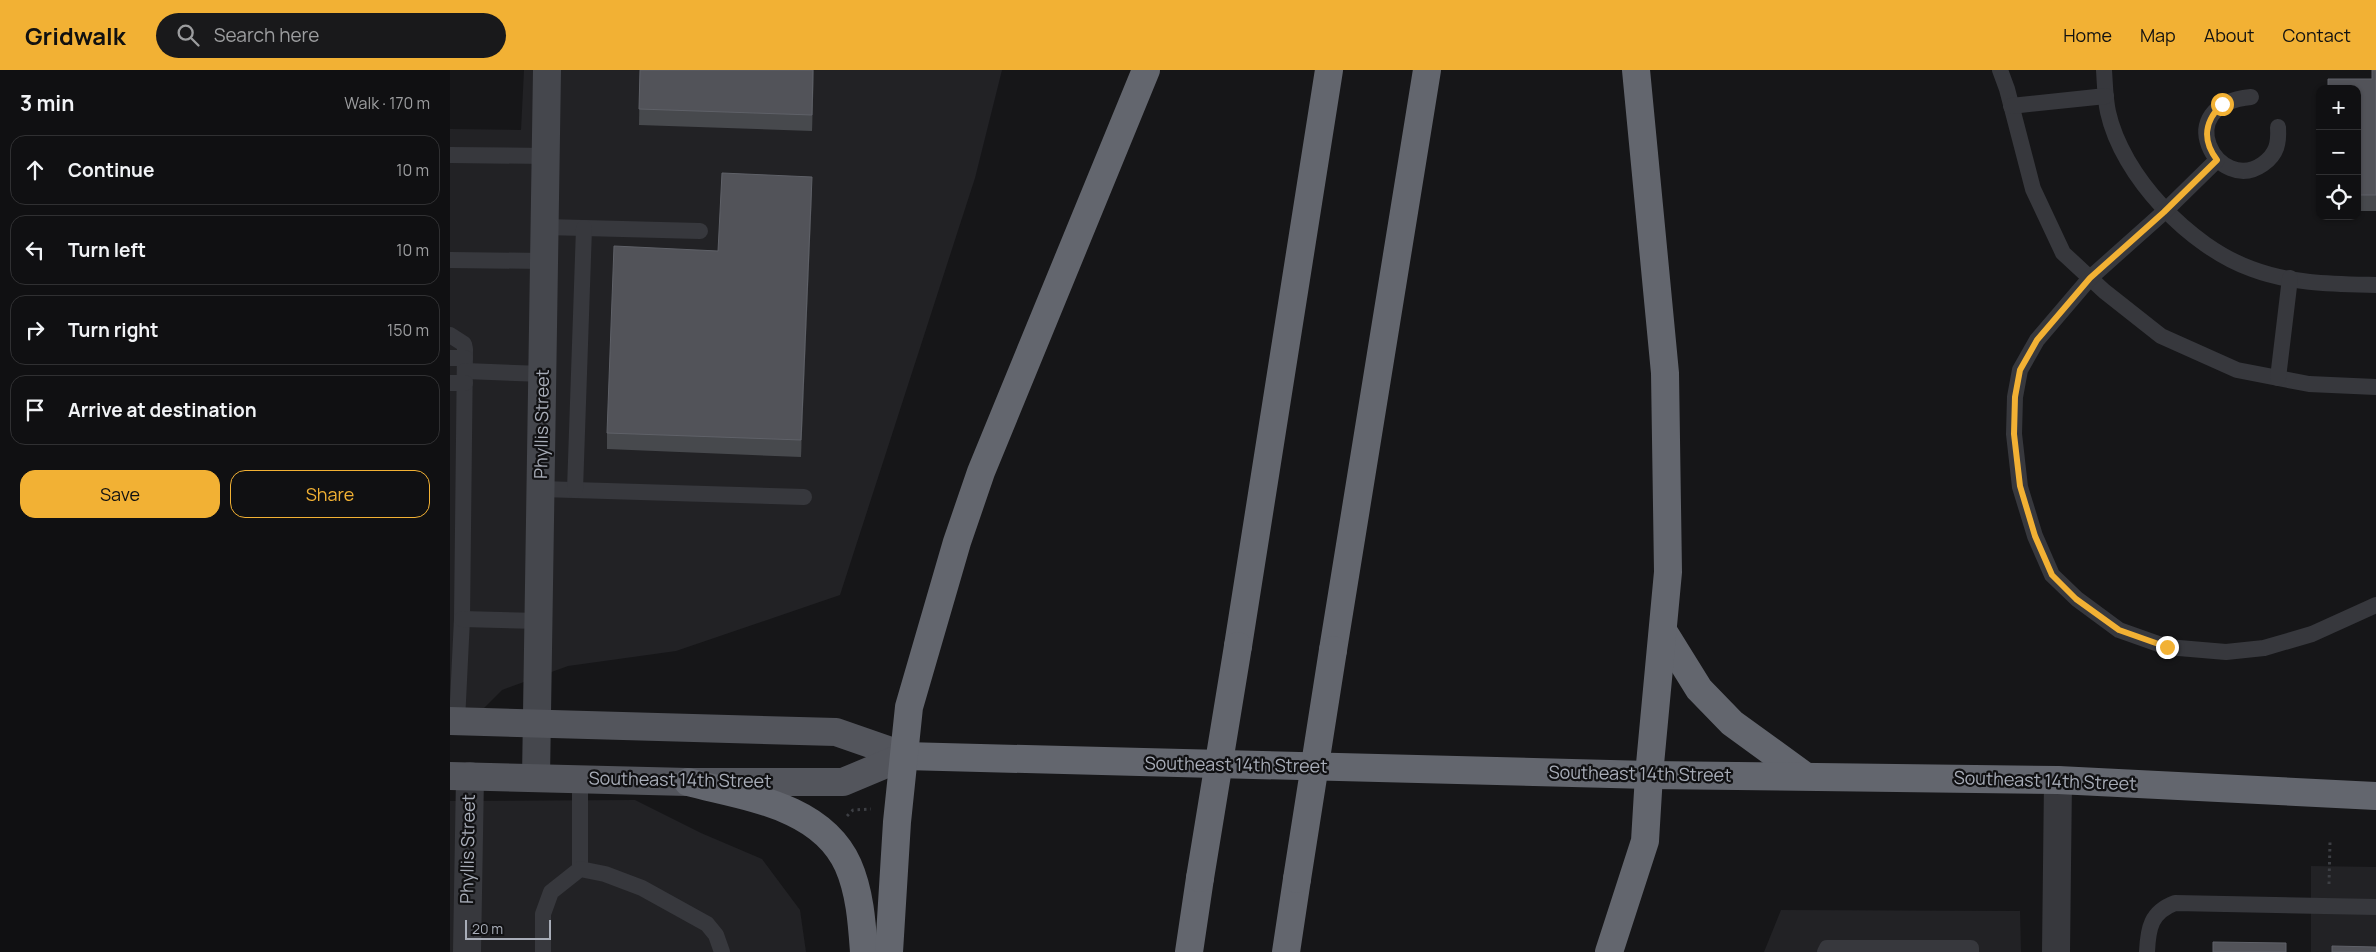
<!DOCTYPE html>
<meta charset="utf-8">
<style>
:root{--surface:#101012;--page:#19191b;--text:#f1f3f6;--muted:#9c9d9f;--line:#303032;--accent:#f2b134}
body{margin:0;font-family:Manrope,sans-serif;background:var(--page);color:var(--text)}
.controls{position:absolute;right:15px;top:15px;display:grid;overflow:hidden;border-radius:10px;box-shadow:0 1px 4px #0004}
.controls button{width:45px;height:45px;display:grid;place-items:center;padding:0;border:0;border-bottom:1px solid var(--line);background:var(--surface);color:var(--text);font:25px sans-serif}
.scale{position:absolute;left:15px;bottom:12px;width:86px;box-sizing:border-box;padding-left:5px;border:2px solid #a8adb8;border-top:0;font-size:14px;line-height:18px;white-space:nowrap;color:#a8adb8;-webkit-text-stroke:4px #111113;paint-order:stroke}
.stop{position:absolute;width:15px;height:15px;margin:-11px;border:4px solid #f2b134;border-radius:50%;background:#fff}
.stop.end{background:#f2b134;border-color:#fff;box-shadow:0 1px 5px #0008}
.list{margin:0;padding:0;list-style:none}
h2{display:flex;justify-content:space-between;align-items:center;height:65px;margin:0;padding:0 20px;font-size:21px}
h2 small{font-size:16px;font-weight:400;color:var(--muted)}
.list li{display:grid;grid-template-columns:32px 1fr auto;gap:15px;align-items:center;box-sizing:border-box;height:70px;margin:0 10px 10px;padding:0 10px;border:1px solid var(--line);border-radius:15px}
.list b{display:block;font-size:19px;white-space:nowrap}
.list em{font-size:16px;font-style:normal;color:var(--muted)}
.actions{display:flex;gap:10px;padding:15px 20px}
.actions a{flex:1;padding:11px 0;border:1px solid var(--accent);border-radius:15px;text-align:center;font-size:18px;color:var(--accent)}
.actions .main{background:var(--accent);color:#111}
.icon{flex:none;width:28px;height:28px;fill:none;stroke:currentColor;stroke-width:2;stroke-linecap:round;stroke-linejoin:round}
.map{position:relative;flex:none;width:1926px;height:882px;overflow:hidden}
header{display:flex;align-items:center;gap:30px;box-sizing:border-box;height:70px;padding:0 25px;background:var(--accent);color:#111}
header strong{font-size:24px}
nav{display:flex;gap:28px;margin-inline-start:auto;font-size:18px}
.search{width:350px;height:45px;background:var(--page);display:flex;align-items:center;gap:12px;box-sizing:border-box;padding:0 18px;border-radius:28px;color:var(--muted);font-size:19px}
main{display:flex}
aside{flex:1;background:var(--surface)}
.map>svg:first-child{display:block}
</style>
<header>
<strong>Gridwalk</strong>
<div class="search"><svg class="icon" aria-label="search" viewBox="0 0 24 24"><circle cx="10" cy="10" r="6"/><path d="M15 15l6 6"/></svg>Search here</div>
<nav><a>Home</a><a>Map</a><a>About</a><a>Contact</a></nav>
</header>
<main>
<aside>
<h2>3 min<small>Walk · 170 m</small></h2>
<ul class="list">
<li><svg class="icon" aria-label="ahead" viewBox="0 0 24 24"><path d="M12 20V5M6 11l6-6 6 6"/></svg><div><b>Continue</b></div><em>10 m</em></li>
<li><svg class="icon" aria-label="left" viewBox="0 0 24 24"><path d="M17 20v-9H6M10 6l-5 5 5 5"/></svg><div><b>Turn left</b></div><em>10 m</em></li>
<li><svg class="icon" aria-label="right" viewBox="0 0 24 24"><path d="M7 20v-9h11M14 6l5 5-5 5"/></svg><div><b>Turn right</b></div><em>150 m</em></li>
<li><svg class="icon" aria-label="arrive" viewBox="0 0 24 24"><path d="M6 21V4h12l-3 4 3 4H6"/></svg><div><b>Arrive at destination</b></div></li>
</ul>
<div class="actions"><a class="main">Save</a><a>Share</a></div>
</aside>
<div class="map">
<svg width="1926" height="882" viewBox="0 0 1926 882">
<rect width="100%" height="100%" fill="#161618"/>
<!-- built -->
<g fill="#222225">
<path d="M74,0h478l-27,108 -135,417 -164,56 -108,15 -66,24 -19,19 -33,-1v-579l71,1z"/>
<path d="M185,730l66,33 61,26 38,51 6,42h-356v-151z"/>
<path d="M1861,796l65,1v85h-65z"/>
<path d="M1331,840l239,1 1,41h-257z"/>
</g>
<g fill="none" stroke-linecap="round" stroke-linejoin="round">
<!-- path -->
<g stroke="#3d3f44" stroke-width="3" stroke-dasharray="2.5 4" stroke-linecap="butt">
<path d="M397,746l6,-6 18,-1"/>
<path d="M1879,814l1,-42"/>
</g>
<!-- lane -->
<g stroke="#37383d" stroke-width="16">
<path d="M1550,0l7,19 26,100 30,64 41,38 57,45 76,34 72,14 67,3"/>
<path d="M1654,0c1,14 1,28 4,42 14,64 82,135 144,157 40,15 82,15 124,16"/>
<path d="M1801,27c-83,8 -33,99 12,67 14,-10 16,-21 15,-37"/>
<path d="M1561,36l95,-10"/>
<path d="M0,85l96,1"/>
<path d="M1767,90l-53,52 -74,66 -53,62 -17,30 -5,27 -1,37 6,53 15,49 17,39 25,24 42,31 48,17 59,5 38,-4 48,-14 64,-29"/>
<path d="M95,157l155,4"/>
<path d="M0,190l94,1"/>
<path d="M0,265l14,9 1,5 -3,270 -5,102"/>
<path d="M0,288h15"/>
<path d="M15,301l78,3"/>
<path d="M1828,308l12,-100"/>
<path d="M0,313h15"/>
<path d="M91,419l263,8"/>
<path d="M125,420l9,-262"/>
<path d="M12,549l77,2"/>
<path d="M130,799v-90"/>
<path d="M93,882v-38l8,-22 29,-23 25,5 37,14 65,36 9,11 6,17"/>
<path d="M1375,882l2,-4h144v4"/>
<path d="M1697,882c1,-24 4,-40 28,-49l201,4"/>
</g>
<!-- street -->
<g stroke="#37383d" stroke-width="28">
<path d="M17,882l3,-176"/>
<path d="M1606,882l2,-172"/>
</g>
<!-- secondary -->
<path stroke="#45474d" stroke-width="28" d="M86,708l11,-708"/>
<!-- primary -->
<g stroke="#53555c" stroke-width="28">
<path d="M0,651l386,11 69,24"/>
<path d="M0,706l238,6h155l62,-26"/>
</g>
<!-- highway -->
<g stroke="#63666e" stroke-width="28">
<path d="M1213,561l36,58 33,34 73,53"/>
<path d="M788,576l91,-576"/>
<path d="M883,580l94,-580"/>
<path d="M455,686l744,19 409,5 318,16"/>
<path d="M238,712c57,15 133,23 160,83 12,27 14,59 16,87"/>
<path d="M439,882l8,-130 12,-115 48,-165 24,-70 165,-402"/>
<path d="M739,882l11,-74"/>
<path d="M836,882l11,-73"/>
<path d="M1159,882l36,-111 4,-66 19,-203 -3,-199 -29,-303"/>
</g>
<!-- highway-bridge -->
<g stroke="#63666e" stroke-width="28">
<path d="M750,808l38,-232"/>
<path d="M847,809l36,-229"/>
</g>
</g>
<!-- wall -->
<g fill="#47494d">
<path d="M190,0h174l-2,61 -173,-6z"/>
<path d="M1926,0v141h-19v-122l15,-10z"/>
<path d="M362,123l-11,264 -194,-8v-16l111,-182z"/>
</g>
<!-- shaded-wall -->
<g fill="#2f3033">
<path d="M363,0h1l-2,61v-16z"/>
<path d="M362,107v16l-11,264v-17z"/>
</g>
<!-- building -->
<g fill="#525359" stroke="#5f6168">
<path d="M190,0h173l-1,45 -173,-6z"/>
<path d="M1922,0h4v125h-19v-106h-29v-10h44z"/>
<path d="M272,103l90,4 -11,263 -194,-7 7,-187 104,5z"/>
<path d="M1763,872l73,1v9h-73z"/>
<path d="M1882,876l44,1v5h-44z"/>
</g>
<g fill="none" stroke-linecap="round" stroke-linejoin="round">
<!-- route -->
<path stroke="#f2b134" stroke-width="6" d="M1717,577l-48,-17 -43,-31 -24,-24 -17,-39 -15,-50 -6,-52 1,-37 5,-27 17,-30 53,-62 74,-66 53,-52c-15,-20 -13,-38 5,-56"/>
</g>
<g text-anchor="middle" stroke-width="4.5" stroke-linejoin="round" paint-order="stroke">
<!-- street labels -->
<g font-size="18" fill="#a8adb8" stroke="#111113">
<text transform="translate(92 354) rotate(-89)" y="6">Phyllis Street</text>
<text transform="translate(786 695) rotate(1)" y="6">Southeast 14th Street</text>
<text transform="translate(1190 704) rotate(1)" y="6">Southeast 14th Street</text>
<text transform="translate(230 710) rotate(1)" y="6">Southeast 14th Street</text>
<text transform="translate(1595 711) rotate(2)" y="6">Southeast 14th Street</text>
<text transform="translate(18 779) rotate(-89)" y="6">Phyllis Street</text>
</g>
</g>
</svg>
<div class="controls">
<button>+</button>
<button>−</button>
<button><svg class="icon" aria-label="locate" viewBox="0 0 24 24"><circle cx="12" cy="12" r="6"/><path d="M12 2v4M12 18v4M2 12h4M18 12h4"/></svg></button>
</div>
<div class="scale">20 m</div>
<div class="stop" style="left:1772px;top:34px"></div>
<div class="stop end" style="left:1717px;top:577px"></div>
</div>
</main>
